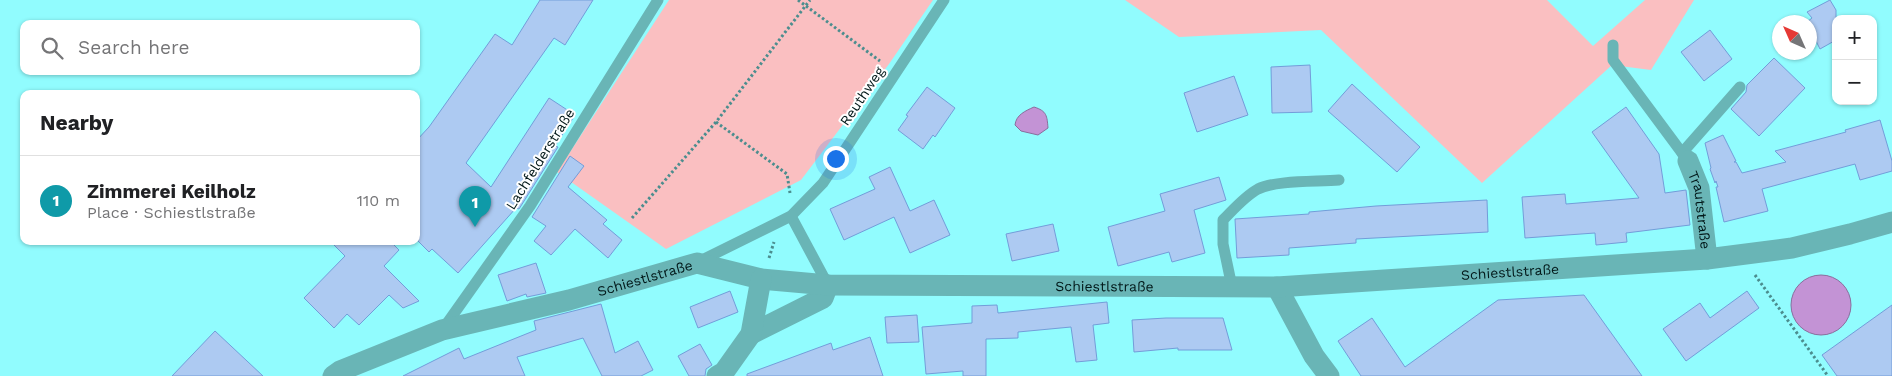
<!DOCTYPE html>
<meta charset="utf-8">
<style>
:root{--surface:#fff;--page:#f2f2f2;--text:#202124;--muted:#757577;--line:#e0e0e0;--accent:#7c3aed}
body{margin:0;font-family:"Work Sans",sans-serif;background:var(--page);color:var(--text)}
.controls{position:absolute;right:15px;top:15px;display:grid;overflow:hidden;border-radius:10px;box-shadow:0 1px 4px #0004}
.controls button{width:45px;height:45px;display:grid;place-items:center;padding:0;border:0;border-bottom:1px solid var(--line);background:var(--surface);color:var(--text);font:25px sans-serif}
.compass{position:absolute;left:1772px;top:15px;width:45px;height:45px;border-radius:50%;background:var(--surface);box-shadow:0 1px 4px #0004;rotate:315deg}
.you{position:absolute;left:835px;top:158px;width:18px;height:18px;margin:-12px;border:4px solid #fff;border-radius:50%;background:#1a73e8;box-shadow:0 0 0 8px #1a73e833}
.badge{display:grid;place-items:center;width:32px;height:32px;border-radius:50%;background:var(--accent);color:#fff;font-size:16px;font-weight:700}
.pin{position:absolute;translate:-50% -41px;filter:drop-shadow(0 1px 2px #0008)}
.pin::after{content:'';position:absolute;top:26px;width:18px;height:15px;background:inherit;clip-path:polygon(0 0,100% 0,50% 100%)}
.list{margin:0;padding:0;list-style:none}
h2{display:flex;justify-content:space-between;align-items:center;height:65px;margin:0;padding:0 20px;font-size:21px}
h2 small{font-size:16px;font-weight:400;color:var(--muted)}
.list li{display:grid;grid-template-columns:32px 1fr auto;gap:15px;align-items:center;box-sizing:border-box;height:90px;padding:0 20px;border-top:1px solid var(--line)}
.list b{display:block;font-size:19px;white-space:nowrap}
.list p{margin:0;font-size:16px;white-space:nowrap;color:var(--muted)}
.list em{font-size:16px;font-style:normal;color:var(--muted)}
.icon{flex:none;width:28px;height:28px;fill:none;stroke:currentColor;stroke-width:2;stroke-linecap:round;stroke-linejoin:round}
.map{position:relative;flex:none;width:1892px;height:376px;overflow:hidden}
.search{position:absolute;background:var(--surface);box-shadow:0 1px 4px #0004;left:20px;top:20px;width:400px;height:55px;display:flex;align-items:center;gap:12px;box-sizing:border-box;padding:0 18px;border-radius:10px;color:var(--muted);font-size:19px}
.panel{position:absolute;background:var(--surface);box-shadow:0 1px 4px #0004;left:20px;top:90px;width:400px;height:155px;border-radius:10px}
.map>svg:first-child{display:block}
</style>
<div class="map">
<svg width="1892" height="376" viewBox="0 0 1892 376">
<rect width="100%" height="100%" fill="#91fcfe"/>
<!-- green -->
<g fill="#fabfc1">
<path d="M669,0h264l-44,64 -88,116 -135,69 -109,-77z"/>
<path d="M1125,0h422l46,46 52,-46h49l-43,70 -39,-5 -130,118 -161,-153 -142,7z"/>
</g>
<!-- water -->
<g fill="#c393d5" stroke="#896e9d">
<path d="M1034,107c13,4 13,9 14,21l-10,7 -17,-4 -6,-6c1,-10 10,-14 19,-18z"/>
<circle cx="1821" cy="305" r="30"/>
</g>
<!-- building -->
<g fill="#adcaf2" stroke="#739dd9">
<path d="M540,0h53l-28,45 -11,-7 -88,125 25,24 58,-89 26,17 -20,31 3,1 -39,62 -3,-1 -58,65 -26,-24 -3,3 -13,-13v-98l13,-14 66,-93 17,11z"/>
<path d="M1830,0l6,10v30l-16,9 -10,-20v-7h-3l5,-4 -5,-6z"/>
<path d="M1710,30l22,29 -28,22 -23,-29z"/>
<path d="M1774,58l31,30 -46,48 -28,-27 15,-17 1,-7z"/>
<path d="M1310,65l2,47 -40,1 -1,-46z"/>
<path d="M1234,76l14,39 -51,17 -13,-39z"/>
<path d="M1352,84l68,63 -23,25 -69,-61z"/>
<path d="M927,87l28,21 -20,29 -2,-2 -10,14 -25,-19 10,-14 -2,-1z"/>
<path d="M1626,107l33,47 6,39 21,-3 4,35 -64,8 1,9 -31,3 -1,-12 -70,5 -3,-41 43,-3 1,10 73,-6 -47,-66z"/>
<path d="M1880,120l12,41v10l-32,9 -5,-16 -93,25 6,22 -44,11 -8,-35h2l-2,-6 -1,2 -5,-14 1,-1 -6,-25 18,-8 13,26 -2,1h2l6,11 44,-11 -11,-11 71,-19 -1,-2z"/>
<path d="M570,156l14,10 -16,21 39,33 -4,4 19,16 -14,18 -33,-29 -24,26 -17,-14 12,-15 -14,-9z"/>
<path d="M890,167l20,44 24,-11 16,35 -40,18 -16,-36 -50,23 -14,-31 45,-20 -6,-12z"/>
<path d="M1219,177l7,23 -32,10 11,43 -33,9 -3,-10 -51,14 -10,-39 57,-16 -5,-17z"/>
<path d="M1487,200l1,32 -132,7v4l-67,5v7l-52,3 -2,-39 74,-5v-2l67,-6z"/>
<path d="M1053,224l6,27 -47,10 -6,-27z"/>
<path d="M330,241h60l9,9 -15,16 35,35 -16,7 -14,-13 -30,30 -12,-11 -13,14 -30,-30 41,-42z"/>
<path d="M536,263l10,30 -19,4 -1,-3 -19,7 -9,-26z"/>
<path d="M730,291l8,21 -40,16 -8,-21z"/>
<path d="M1747,291l12,17 -73,53 -23,-32 37,-26 10,15z"/>
<path d="M1584,295l58,81h-281l-23,-35 34,-23 33,49 93,-67z"/>
<path d="M1107,302l2,21 -16,2 4,35 -21,2 -5,-35 -53,5v6l-32,1v37h-23v-5l-37,3 -4,-47 50,-4v-17l25,-1 1,8z"/>
<path d="M601,304l14,49 23,-12 15,29 -12,6h-39l-19,-38 -66,19 8,19h-122l56,-28 5,11 72,-29 -2,-9z"/>
<path d="M1892,305v71h-55l-15,-21z"/>
<path d="M917,315l2,27 -32,1 -2,-26z"/>
<path d="M1166,318h57l9,32h-54v-2l-44,4 -2,-32z"/>
<path d="M215,331l48,45h-91z"/>
<path d="M870,337l13,39h-136v-2l84,-31 2,7z"/>
<path d="M700,344l12,21 -6,4 -1,7h-16l-11,-20z"/>
</g>
<g fill="none" stroke-linecap="round" stroke-linejoin="round">
<!-- path -->
<g stroke="#4b8d8e" stroke-width="3" stroke-dasharray="2.5 2.5" stroke-linecap="butt">
<path d="M798,0l82,61"/>
<path d="M716,122l71,52 3,19"/>
<path d="M632,218l84,-96 94,-122"/>
<path d="M769,258l5,-16"/>
<path d="M1755,275l73,101"/>
</g>
<!-- service -->
<g stroke="#69b5b6" stroke-width="11">
<path d="M1613,45v15l75,101"/>
<path d="M1682,153l58,-66"/>
<path d="M791,216l37,69"/>
<path d="M698,262l93,-46 32,-33 121,-183"/>
<path d="M1232,287l-9,-43v-24c11,-11 22,-24 35,-31 18,-9 60,-7 81,-9"/>
<path d="M443,329l87,-123 128,-206"/>
</g>
<!-- minor -->
<g stroke="#69b5b6" stroke-width="21">
<path id="s1" d="M1688,161l11,27 8,71"/>
<path d="M1277,287l37,69 15,20"/>
<path d="M751,334l72,-36 5,-13"/>
<path id="s2" d="M333,376l7,-5 102,-41 127,-30 128,-37 64,16 67,6 449,2 430,-28 85,-11 58,-14 42,-12"/>
<path d="M717,376l7,-4 27,-38 10,-55"/>
</g>
</g>
<g text-anchor="middle" stroke-width="4" stroke-linejoin="round" paint-order="stroke">
<!-- street labels -->
<g font-size="14" fill="#021819" stroke="#fff">
<text transform="translate(862 96) rotate(-56)" y="5">Reuthweg</text>
<text transform="translate(540 159) rotate(-58)" y="5">Lachfelderstraße</text>
<text dy="5" stroke="none"><textPath href="#s1" startOffset="51">Trautstraße</textPath></text>
<text dy="5" stroke="none"><textPath href="#s2" startOffset="1198">Schiestlstraße</textPath></text>
<text dy="5" stroke="none"><textPath href="#s2" startOffset="328">Schiestlstraße</textPath></text>
<text dy="5" stroke="none"><textPath href="#s2" startOffset="792">Schiestlstraße</textPath></text>
</g>
</g>
</svg>
<div class="controls">
<button>+</button>
<button>−</button>
</div>
<svg class="compass" viewBox="-18 -18 36 36"><path d="M0-13l5 13h-10z" fill="#e53935"/><path d="M0 13l5-13h-10z" fill="#757577"/></svg>
<div class="you"></div>
<div class="pin badge" style="left:475px;top:227px;background:#0f9aa8">1</div>
<div class="search"><svg class="icon" aria-label="search" viewBox="0 0 24 24"><circle cx="10" cy="10" r="6"/><path d="M15 15l6 6"/></svg>Search here</div>
<section class="panel">
<h2>Nearby<small></small></h2>
<ul class="list">
<li><span class="badge" style="background:#0f9aa8">1</span><div><b>Zimmerei Keilholz</b><p>Place · Schiestlstraße</p></div><em>110 m</em></li>
</ul>
</section>
</div>
